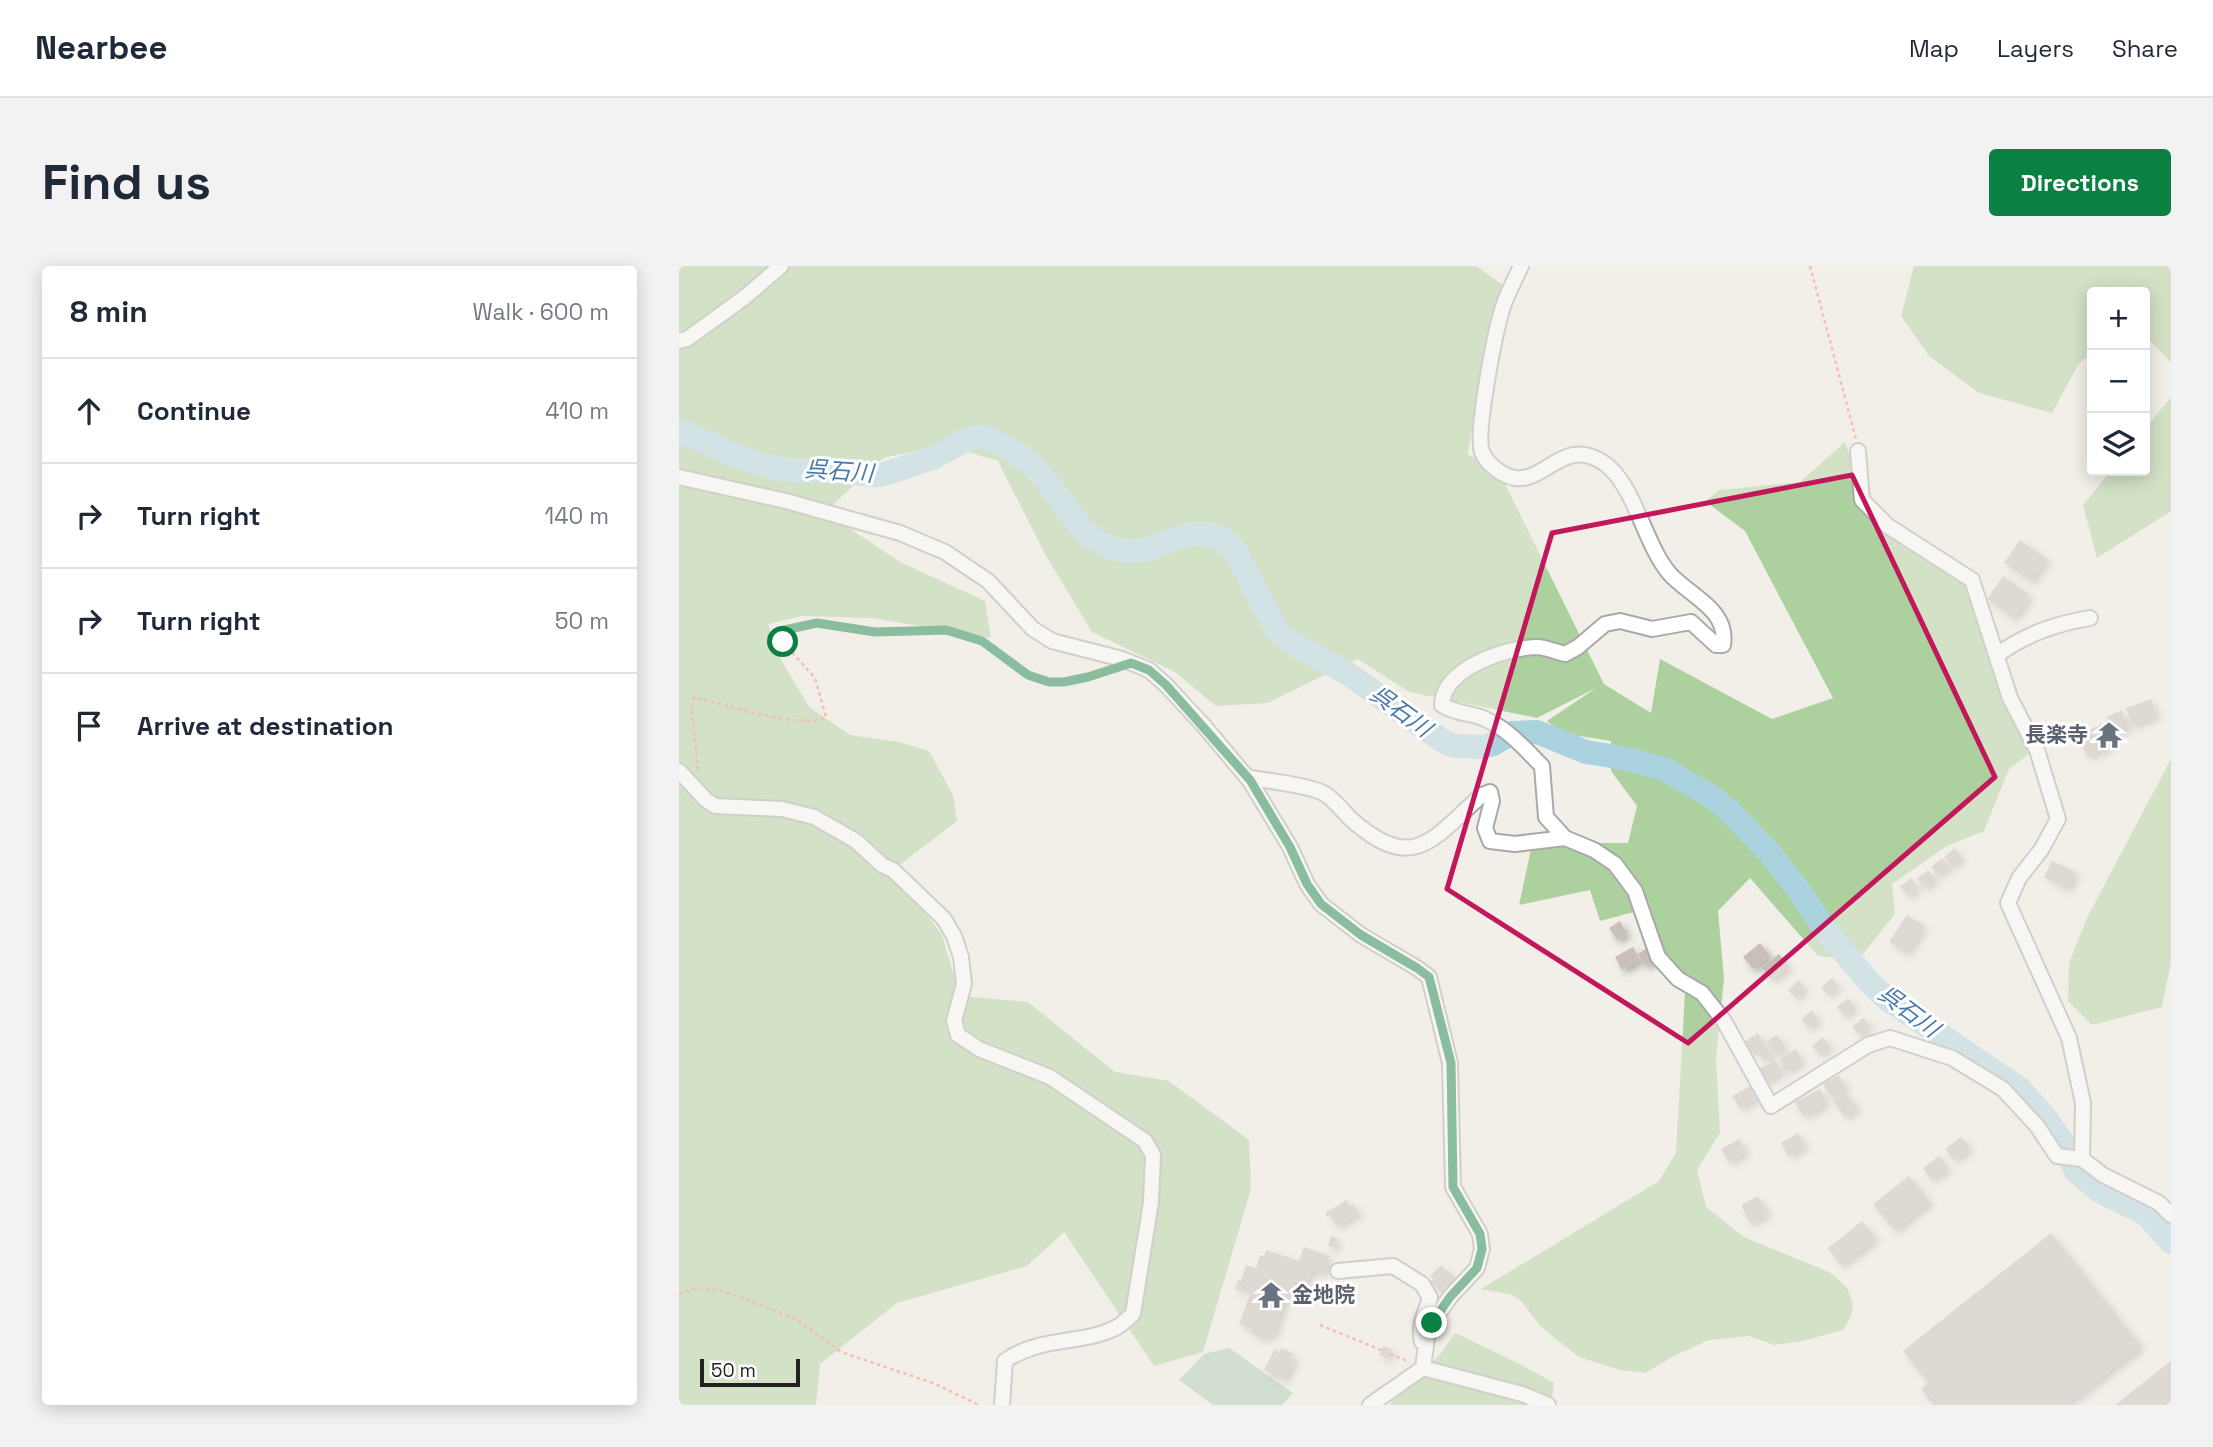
<!DOCTYPE html>
<meta charset="utf-8">
<style>
:root{--surface:#fff;--page:#f2f2f3;--text:#1f2937;--muted:#747a83;--line:#e0e1e3;--accent:#0b8043}
body{margin:0;font-family:"Space Grotesk","Noto Sans JP",sans-serif;background:var(--page);color:var(--text)}
.controls{position:absolute;right:21px;top:21px;display:grid;overflow:hidden;border-radius:7px;box-shadow:0 4px 18px #0003}
.controls button{width:63px;height:63px;display:grid;place-items:center;padding:0;border:0;border-bottom:2px solid var(--line);background:var(--surface);color:var(--text);font:35px sans-serif}
.scale{position:absolute;left:21px;bottom:18px;width:100px;box-sizing:border-box;padding-left:7px;border:4px solid #222;border-top:0;font-size:19px;line-height:24px;white-space:nowrap;color:#222;-webkit-text-stroke:5px #fff;paint-order:stroke}
.stop{position:absolute;width:21px;height:21px;margin:-16px;border:5px solid #0b8043;border-radius:50%;background:#fff}
.stop.end{background:#0b8043;border-color:#fff;box-shadow:0 2px 7px #0008}
.list{margin:0;padding:0;list-style:none}
h2{display:flex;justify-content:space-between;align-items:center;height:91px;margin:0;padding:0 28px;font-size:30px}
h2 small{font-size:23px;font-weight:400;color:var(--muted)}
.list li{display:grid;grid-template-columns:46px 1fr auto;gap:21px;align-items:center;box-sizing:border-box;height:105px;padding:0 28px;border-top:2px solid var(--line)}
.list b{display:block;font-size:26px;white-space:nowrap}
.list em{font-size:23px;font-style:normal;color:var(--muted)}
.icon{flex:none;width:38px;height:38px;fill:none;stroke:currentColor;stroke-width:2;stroke-linecap:round;stroke-linejoin:round}
.map{position:relative;flex:none;width:1492px;height:1139px;overflow:hidden;border-radius:7px}
header{display:flex;align-items:center;gap:42px;box-sizing:border-box;height:98px;padding:0 35px;background:var(--surface);border-bottom:2px solid var(--line)}
header strong{font-size:33px}
nav{display:flex;gap:38px;margin-inline-start:auto;font-size:24px}
.intro{display:flex;align-items:center;justify-content:space-between;box-sizing:border-box;height:168px;padding:0 42px}
h1{margin:0;font-size:49px}
.button{padding:18px 32px;border-radius:7px;background:var(--accent);color:#fff;font-size:24px;font-weight:700}
main{display:flex;gap:42px;padding:0 42px}
aside{flex:1;background:var(--surface);border-radius:7px;box-shadow:0 4px 18px #0003}
.map>svg:first-child{display:block}
</style>
<header>
<strong>Nearbee</strong>
<nav><a>Map</a><a>Layers</a><a>Share</a></nav>
</header>
<div class="intro"><h1>Find us</h1><a class="button">Directions</a></div>
<main>
<aside>
<h2>8 min<small>Walk · 600 m</small></h2>
<ul class="list">
<li><svg class="icon" aria-label="ahead" viewBox="0 0 24 24"><path d="M12 20V5M6 11l6-6 6 6"/></svg><div><b>Continue</b></div><em>410 m</em></li>
<li><svg class="icon" aria-label="right" viewBox="0 0 24 24"><path d="M7 20v-9h11M14 6l5 5-5 5"/></svg><div><b>Turn right</b></div><em>140 m</em></li>
<li><svg class="icon" aria-label="right" viewBox="0 0 24 24"><path d="M7 20v-9h11M14 6l5 5-5 5"/></svg><div><b>Turn right</b></div><em>50 m</em></li>
<li><svg class="icon" aria-label="arrive" viewBox="0 0 24 24"><path d="M6 21V4h12l-3 4 3 4H6"/></svg><div><b>Arrive at destination</b></div></li>
</ul>
</aside>
<div class="map">
<svg width="1492" height="1139" viewBox="0 0 1492 1139">
<defs>
<filter id="shadow"><feDropShadow dx="4" dy="4" stdDeviation="3.5" flood-color="#0004"/></filter>
</defs>
<rect width="100%" height="100%" fill="#f2efe9"/>
<!-- forest -->
<g fill="#add19e">
<path d="M0,0h797l34,24 -31,90 -11,74 31,18 105,212 47,29 9,-54 112,60 61,-21 -88,-167 -40,-30 15,-11 80,-8 45,-40 23,64 104,74 34,105 34,61 -31,23 -25,62 -37,15 -55,38 3,30 -37,46 -40,-4 -68,-78 -32,33 6,67 -8,81 4,74 -23,37 9,37 38,30 87,36 16,15 6,16 -2,13 -8,13 -41,11 -28,4 -25,-9 -40,4 -35,16 -29,17 -25,-3 -41,-13 -38,-30 -19,-25 -9,-7 -32,-6 178,-108 17,-28 9,-161 -44,-82 -41,11 -10,-31 -71,15 12,-56 47,-6h50l9,-37 -26,-35v-30l-50,-8 -14,-12 49,-33 -59,30 -128,-26 -51,-33 -91,44 -51,3 -41,-34 -83,-40 -47,-78 -47,-93 -54,-16 -61,13 -58,54 75,50 85,39 6,37 -119,-20 -70,-2 -34,8 9,29 32,54 41,28 49,7 30,9 24,44 4,26 -64,49 49,65 18,61 68,6 87,70 54,9 80,59 2,49 -48,163 -49,14 -90,-134 -37,34 -130,37 -77,61 -4,41h-137z"/>
<path d="M1235,0h257v97l-26,-28v-43h-53v61l-13,10 -27,50 -73,-20 -50,-37 -28,-40z"/>
<path d="M1492,131v114l-74,47 -14,-53 28,-34h34v-42z"/>
<path d="M1492,493v203l-9,45 -70,18 -24,-24 1,-38 19,-47z"/>
<path d="M776,1067l65,31 34,19 -3,22h-162l53,-53z"/>
</g>
<!-- cemetery -->
<path fill="#aacbaf" d="M550,1082l64,45 -11,12h-69l-34,-25 25,-26z"/>
<g fill="none" stroke-linecap="round" stroke-linejoin="round">
<!-- river -->
<path stroke="#aad3df" stroke-width="24" d="M0,165c34,13 69,33 104,38 22,4 43,1 64,2 13,1 24,7 37,3 17,-5 34,-11 50,-17 15,-7 32,-21 50,-20 4,1 10,5 14,6 22,10 39,25 53,44 20,27 34,55 68,63 43,10 75,-41 115,-1l43,82 20,15 50,27 97,69 11,4 27,1 11,-3 19,-11 25,-1 49,20 38,6 40,11 48,28 16,13 41,42 31,40 25,38 45,53 17,16 133,90 24,27 21,30 11,25 25,21 45,22 25,28"/>
</g>
<!-- building -->
<g fill="#c7bfb8" filter="url(#shadow)">
<path d="M1341,274l27,19 -16,22 -27,-18z"/>
<path d="M1324,310l27,19 -16,23 -27,-19z"/>
<path d="M1472,433l6,17 -25,9 -6,-17z"/>
<path d="M1443,444l7,17 -16,7 -7,-17z"/>
<path d="M1423,458l10,21 -24,12 -10,-22z"/>
<path d="M1276,582l7,9 -10,9 -8,-9z"/>
<path d="M1263,592l7,8 -10,9 -8,-8z"/>
<path d="M1373,595l24,11 -8,17 -24,-12z"/>
<path d="M1249,604l7,8 -10,10 -8,-9z"/>
<path d="M1232,612l7,9 -10,9 -8,-9z"/>
<path d="M1228,649l17,11 -17,27 -18,-11z"/>
<path d="M941,655l7,13 -10,6 -8,-12z"/>
<path d="M1081,677l10,13 -17,13 -10,-12z"/>
<path d="M954,681l7,13 -18,10 -7,-13z"/>
<path d="M969,681l8,13 -11,6 -7,-12z"/>
<path d="M1100,688l10,13 -17,13 -11,-13z"/>
<path d="M1153,712l6,8 -9,9 -8,-8z"/>
<path d="M1120,714l6,9 -9,9 -8,-8z"/>
<path d="M1169,732l7,8 -10,10 -8,-9z"/>
<path d="M1133,744l6,9 -9,9 -8,-9z"/>
<path d="M1184,752l7,8 -10,9 -8,-8z"/>
<path d="M1079,767l14,23 -9,5 -7,-11 -7,2 -7,-9z"/>
<path d="M1098,769l8,12 -10,7 -8,-13z"/>
<path d="M1144,771l7,9 -10,9 -8,-9z"/>
<path d="M1117,783l7,12 -17,10 -7,-12z"/>
<path d="M1096,794l7,12 -18,10 -7,-12z"/>
<path d="M1160,809l7,13 -16,8 -7,-12z"/>
<path d="M1071,820l7,12 -17,10 -8,-12z"/>
<path d="M1141,823l7,14 -24,13 -8,-14z"/>
<path d="M1166,826l12,16 -12,9 -12,-16z"/>
<path d="M1119,867l7,13 -17,10 -7,-13z"/>
<path d="M1282,871l9,11 -16,12 -9,-11z"/>
<path d="M1060,873l7,13 -17,10 -8,-13z"/>
<path d="M1260,890l9,12 -17,12 -8,-12z"/>
<path d="M1230,910l21,26 -36,28 -21,-26z"/>
<path d="M1079,930l10,18 -18,9 -9,-18z"/>
<path d="M668,934l3,6 3,-2 6,9 -22,13 -7,-11 -3,1 -2,-3z"/>
<path d="M1183,955l14,17 -35,27 -13,-17z"/>
<path d="M1372,967l90,113 -75,59h-132l-13,-16 7,-6 -25,-32z"/>
<path d="M652,970l7,3 -3,9 -7,-2z"/>
<path d="M625,981l26,9 -7,18 -11,-4 -6,15 -12,-4 -1,4 2,1 -4,13 -5,-2 -13,39 -5,-1 -1,4 -17,-6 2,-4 -13,-5 13,-35 -6,-2 -2,5 -9,-3 3,-9 3,1 5,-16 10,3 4,-13 4,1 2,-6 33,11z"/>
<path d="M762,999l16,14 -14,15 -13,-12 3,-3 -3,-3z"/>
<path d="M657,1016l9,5 -5,9 -9,-4z"/>
<path d="M704,1080l9,3 -4,10 -9,-4z"/>
<path d="M602,1082l11,5 -2,4 5,2 -11,21 -20,-10 11,-21 5,3z"/>
<path d="M1492,1095v44h-56z"/>
</g>
<g fill="none" stroke-linecap="round" stroke-linejoin="round">
<defs>
<g id="minor">
<path d="M842,0c-6,14 -15,29 -19,44 -7,23 -27,124 -20,142 5,12 20,24 33,26 31,4 49,-42 89,-15 31,22 40,80 65,110 20,23 60,36 54,72h-7l-25,-23 -39,7 -32,-8 -15,3 -27,23 -13,7c-8,-2 -18,-6 -27,-7 -31,0 -95,21 -96,58 16,10 28,7 43,14 22,9 41,31 57,47l4,51 19,21 29,12 21,14 20,27 23,66 20,22 24,14 22,28 47,85 97,-61 22,-7 62,20 51,31 34,37 20,30 25,3 21,16 56,28 12,12"/>
<path d="M0,75l8,-2 58,-42 36,-31"/>
<path d="M1179,185l4,49 26,26 84,54 38,118 27,52 21,69 -17,31 -22,28 -11,25 61,135 14,65 -1,56"/>
<path d="M0,211l107,24 114,32 45,19 43,29 45,48 19,12 70,18 27,11 17,15 38,41 46,55 40,66 17,37 14,20 40,31 56,33 12,9 21,86 3,124 27,47 2,15 -5,19 -27,29 -18,26 -5,14 -4,31 -53,37"/>
<path d="M1318,389c29,-21 58,-31 93,-37"/>
<path d="M0,505l27,29 9,6 67,3 32,8 42,24 26,24 11,5 51,49 10,17 7,21 3,27 -10,37 4,14 21,14 71,28 95,64 8,14 -2,47 -18,112c-5,4 -11,11 -18,14 -33,17 -76,8 -110,33l-3,44"/>
<path d="M568,511c23,5 52,6 74,15 12,5 22,20 32,29 62,54 81,16 129,-26l8,-3 2,9 -7,27 5,13 25,3 50,-6"/>
<path d="M659,1005l55,-5 29,18 8,14c-5,16 -12,27 -8,44"/>
<path d="M744,1102l99,26 26,11"/>
</g>
</defs>
<!-- minor casing -->
<use href="#minor" stroke="#a9a9a9" stroke-width="18"/>
<!-- path -->
<g stroke="#fa8072" stroke-width="2.5" stroke-dasharray="3.5 3.5" stroke-linecap="butt">
<path d="M1131,0l46,173"/>
<path d="M19,504l-6,-61 2,-12c26,6 111,34 132,20l-11,-39 -32,-36 -3,-11 37,-8 58,9 71,-2 36,11 46,34 21,7h15l45,-12"/>
<path d="M0,1028l19,-6 26,3 70,27 47,34 92,31 46,22"/>
<path d="M641,1059l61,25"/>
<path d="M711,1088l20,8"/>
</g>
<!-- minor -->
<use href="#minor" stroke="#fff" stroke-width="14"/>
</g>
<g fill="none" stroke-linecap="round" stroke-linejoin="round">
<!-- route -->
<path stroke="#0b8043" stroke-width="9" d="M104,376l-3,-11 37,-8 58,9 71,-2 36,11 46,34 21,7h15l24,-5 43,-14 18,7 17,15 84,95 40,67 17,37 14,20 40,31 56,33 12,9 22,86 2,124 27,47 2,15 -5,19 -27,29 -18,26"/>
</g>
<!-- marked area -->
<path d="M0 0H1492V1139H0ZM1173,209l143,302 -307,266 -241,-154 105,-356z" fill="#f2efe9" fill-opacity=".55" fill-rule="evenodd"/>
<path fill="none" stroke="#c2185b" stroke-width="5" stroke-linejoin="round" d="M1173,209l143,302 -307,266 -241,-154 105,-356z"/>
<!-- icons -->
<defs>
<symbol id="temple-bare" viewBox="-9 -9 18 18"><path d="M0-6L5-2H3V0L6.5 2.5H4V6H1.5V3h-3V6H-4V2.5H-6.5L-3 0V-2H-5Z" fill="#6b7280" stroke="#fff" stroke-width="2.5" paint-order="stroke"/></symbol>
</defs>
<g fill-rule="evenodd">
<use href="#temple-bare" x="1411" y="450" width="38" height="38"/>
<use href="#temple-bare" x="573" y="1010" width="38" height="38"/>
</g>
<g text-anchor="middle" stroke-width="6" stroke-linejoin="round" paint-order="stroke">
<!-- worship labels -->
<g font-size="21" font-weight="bold" fill="#5b616d" stroke="#fff" text-anchor="end">
<text x="1409" y="476">長楽寺</text>
<text x="613" y="1036" text-anchor="start">金地院</text>
</g>
<!-- water labels -->
<g font-size="23" font-style="italic" fill="#4a7aab" stroke="#fff">
<text transform="translate(160 205) rotate(4)" y="8">呉石川</text>
<text transform="translate(722 445) rotate(36)" y="8">呉石川</text>
<text transform="translate(1230 745) rotate(37)" y="8">呉石川</text>
</g>
</g>
</svg>
<div class="controls">
<button>+</button>
<button>−</button>
<button><svg class="icon" aria-label="layers" viewBox="0 0 24 24"><path d="M12 4l9 5-9 5-9-5zM3 14l9 5 9-5"/></svg></button>
</div>
<div class="scale">50 m</div>
<div class="stop" style="left:104px;top:376px"></div>
<div class="stop end" style="left:753px;top:1057px"></div>
</div>
</main>
